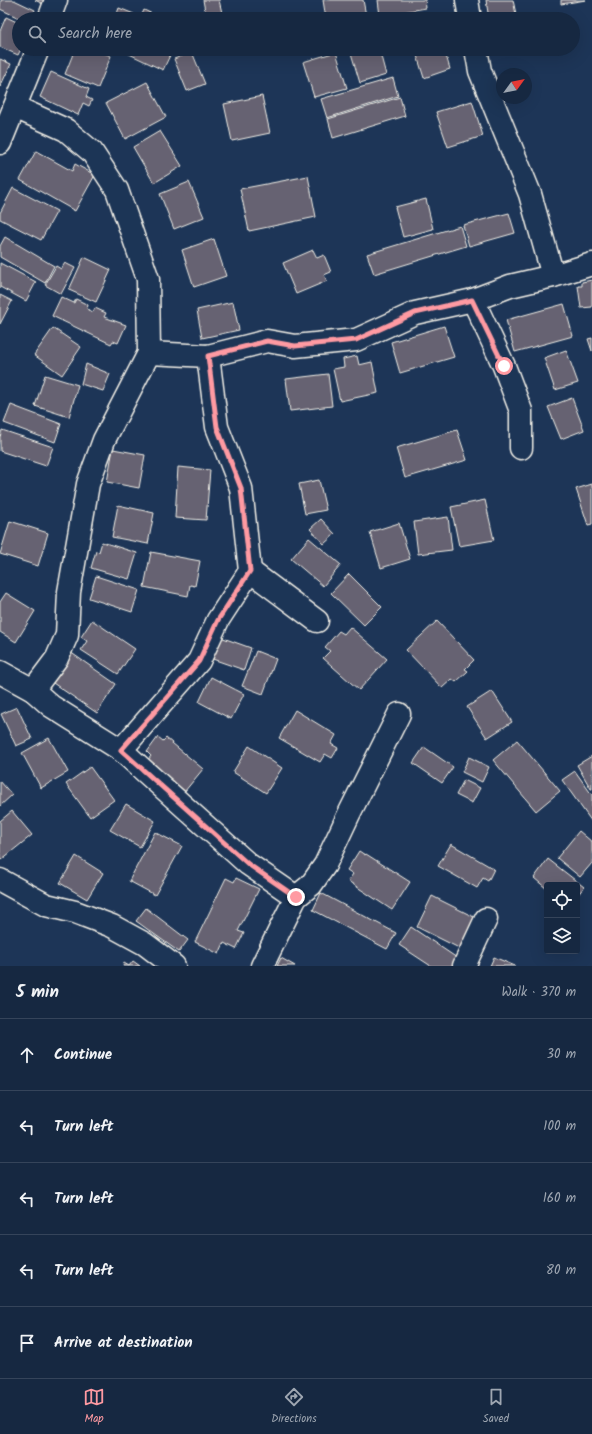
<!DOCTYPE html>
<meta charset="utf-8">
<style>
:root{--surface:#162841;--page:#1f3048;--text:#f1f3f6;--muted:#9ea6b1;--line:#35445a;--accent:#ff9aa2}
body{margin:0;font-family:Kalam,sans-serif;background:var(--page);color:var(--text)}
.controls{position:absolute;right:12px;bottom:12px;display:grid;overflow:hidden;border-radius:4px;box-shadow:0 4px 16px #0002}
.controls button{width:36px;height:36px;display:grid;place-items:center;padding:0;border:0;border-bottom:1px solid var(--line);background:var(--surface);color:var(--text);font:20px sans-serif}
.compass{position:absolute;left:496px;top:68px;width:36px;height:36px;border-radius:50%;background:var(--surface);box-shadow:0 4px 16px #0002;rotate:57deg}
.stop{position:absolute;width:12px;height:12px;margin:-9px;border:3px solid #ff9aa2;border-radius:50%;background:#fff}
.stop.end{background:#ff9aa2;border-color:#fff;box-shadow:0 1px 4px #0008}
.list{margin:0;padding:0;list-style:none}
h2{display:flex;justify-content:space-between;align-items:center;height:52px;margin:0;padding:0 16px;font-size:17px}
h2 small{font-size:13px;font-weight:400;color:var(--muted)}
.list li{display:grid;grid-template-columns:26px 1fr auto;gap:12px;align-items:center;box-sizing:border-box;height:72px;padding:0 16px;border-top:1px solid var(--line)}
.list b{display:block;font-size:15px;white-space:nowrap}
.list em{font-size:13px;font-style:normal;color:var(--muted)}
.icon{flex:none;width:22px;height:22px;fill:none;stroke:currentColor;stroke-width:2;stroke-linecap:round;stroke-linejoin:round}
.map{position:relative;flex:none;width:592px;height:966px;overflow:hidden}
.search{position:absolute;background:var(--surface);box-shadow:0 4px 16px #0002;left:12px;right:12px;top:12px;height:44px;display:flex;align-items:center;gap:10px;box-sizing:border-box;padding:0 14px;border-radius:22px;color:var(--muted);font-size:15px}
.sheet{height:412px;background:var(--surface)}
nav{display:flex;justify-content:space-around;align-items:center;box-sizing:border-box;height:56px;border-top:1px solid var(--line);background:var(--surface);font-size:11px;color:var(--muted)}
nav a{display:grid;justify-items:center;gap:2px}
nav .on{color:var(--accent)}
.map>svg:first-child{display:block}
</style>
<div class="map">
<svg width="592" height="966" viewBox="0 0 592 966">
<rect width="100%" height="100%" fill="#1d3557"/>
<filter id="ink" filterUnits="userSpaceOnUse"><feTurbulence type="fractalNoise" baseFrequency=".025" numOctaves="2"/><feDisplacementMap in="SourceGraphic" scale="8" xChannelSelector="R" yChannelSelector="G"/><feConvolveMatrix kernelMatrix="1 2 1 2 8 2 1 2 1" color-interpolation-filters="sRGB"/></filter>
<g filter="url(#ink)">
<!-- building -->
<g fill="#666272" stroke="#f4f1e8">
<path d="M1,0h13l21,10 -4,9h-10l-21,-10z"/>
<path d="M35,0h10l-2,4z"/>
<path d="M203,0h16l3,13 -16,3z"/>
<path d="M323,0h40l3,16 -20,3h-20z"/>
<path d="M378,0h47l1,8 -46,8z"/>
<path d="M486,0h27l4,19h-28z"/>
<path d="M561,0h25l-25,4z"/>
<path d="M119,8l15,6 -2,5h-17z"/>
<path d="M144,10l19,9h-23z"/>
<path d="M6,17l13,6v26h2l-3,6 -18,-8v-16z"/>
<path d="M75,49h19l17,7 -13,32 -33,-14z"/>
<path d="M126,49h47l-10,21 -38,-18z"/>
<path d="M367,49h12l7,26 -26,8 -9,-30z"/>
<path d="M415,49h29l6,20 -26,9z"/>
<path d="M192,52l13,32 -18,7 -13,-32z"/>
<path d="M336,52l11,36 -33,9 -11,-35z"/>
<path d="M0,59l11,5 -11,23z"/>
<path d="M51,72l38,17 -3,8 6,3 -3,6 -6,-3 -5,12 -38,-18z"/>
<path d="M393,78l5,18 -71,22 -6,-19z"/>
<path d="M147,82l19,35 -41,22 -19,-36z"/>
<path d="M262,96l8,37 -38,8 -8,-37z"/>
<path d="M400,97l5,19 -72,22 -5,-19z"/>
<path d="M472,101l11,35 -35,11 -12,-35z"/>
<path d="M160,131l22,35 -28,17 -21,-36z"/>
<path d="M36,151l36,20 3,-7 20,11 -20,36 -55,-31z"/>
<path d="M308,176l8,41 -67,14 -9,-42z"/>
<path d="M189,182l15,35 -30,12 -14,-35z"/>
<path d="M13,188l44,23 -16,29 -41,-21v-6z"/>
<path d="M426,199l7,30 -30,8 -8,-30z"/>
<path d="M509,213l6,20 -46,13 -6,-21z"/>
<path d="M460,226l6,20 -92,28 -7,-20z"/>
<path d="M5,237l49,29 -9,17 -45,-26v-11z"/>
<path d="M214,239l12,37 -32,11 -12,-37z"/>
<path d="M313,250l4,8 7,-3 7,17 -7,3 3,6 -31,13 -13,-31z"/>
<path d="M84,257l27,13 -15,32 -27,-12z"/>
<path d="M0,263l36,19 -10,19 -26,-14z"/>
<path d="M65,263l10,5 -14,26 -16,-9 11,-19 5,3z"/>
<path d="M592,280v27l-11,1 -3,-22h4v-4z"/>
<path d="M0,295l12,6 -12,23z"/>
<path d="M61,297l13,6 2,-4 12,6 -1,4 6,3 2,-4 11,5 -2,4 22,8 -8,18 -5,-2 -2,3 -59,-28z"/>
<path d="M233,302l6,28 -37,8 -5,-28z"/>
<path d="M564,304l9,32 -58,16 -9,-32z"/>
<path d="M444,326l10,31 -54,16 -9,-31z"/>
<path d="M53,328l28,19 -19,28 -28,-20z"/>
<path d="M592,338v13l-4,-12z"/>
<path d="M566,350l12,33 -23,7 -11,-32z"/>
<path d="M357,356l2,9 13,-3 6,31 -38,8 -7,-32 11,-2 -1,-8z"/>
<path d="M86,364l24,10 -7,17 -22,-7z"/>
<path d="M328,374l4,32 -42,5 -4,-32z"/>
<path d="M45,375l33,10 -9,32 -34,-11z"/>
<path d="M572,398l12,32 -23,9 -13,-32z"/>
<path d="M11,405l50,19 -6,18 -51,-19z"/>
<path d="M2,430l51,17 -7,19 -46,-15v-14z"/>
<path d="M457,430l10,30 -62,18 -9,-30z"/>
<path d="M113,449l32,6 -6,33 -32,-6z"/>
<path d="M178,467l32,3 -4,50 -31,-2z"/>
<path d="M319,480l7,30 -21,4 -6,-30z"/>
<path d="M592,484v40l-4,1 -12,-36z"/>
<path d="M485,500l9,40 -35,6 -8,-39z"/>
<path d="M118,505l36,8 -6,31 -36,-7z"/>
<path d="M448,517l4,33 -34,4 -4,-32z"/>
<path d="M321,519l14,15 -11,10 -14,-15z"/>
<path d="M10,521l38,12 -10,33 -38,-12z"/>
<path d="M399,523l11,36 -29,9 -11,-36z"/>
<path d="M309,538l32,27 -18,21 -32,-27z"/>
<path d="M102,542l35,11 -8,26 -38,-11 5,-17 3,1z"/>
<path d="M151,552l49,9 -5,25 -5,-1 -2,11 -44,-9z"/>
<path d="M349,574l33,33 -18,18 -33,-32z"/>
<path d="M96,576l43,14 -7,22 -43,-14z"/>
<path d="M6,593l29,18 -19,31 -16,-10v-30z"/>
<path d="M92,620l43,29 -17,25 -37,-24 6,-9 -6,-4z"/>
<path d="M437,621l37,39 -9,9 3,2 -12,11 -4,-3 -10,9 -36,-38z"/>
<path d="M350,627l37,32 -28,31 -36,-32 7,-7 -5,-4 14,-16 5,3z"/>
<path d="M212,634l39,14 -7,22 -40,-14z"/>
<path d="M256,651l20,8 -13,35 -21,-8z"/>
<path d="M70,652l46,32 -19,29 -47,-32z"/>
<path d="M211,677l33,17 -13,25 -32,-17z"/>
<path d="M492,691l20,31 -25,16 -20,-31z"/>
<path d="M17,707l15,32 -16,7 -15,-32z"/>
<path d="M295,710l41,25 -5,9 7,4 -6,10 -7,-4 -5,8 -41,-24z"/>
<path d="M158,737l5,4 3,-3 37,31 -23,28 -37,-31 8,-10 -4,-4z"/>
<path d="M49,738l19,34 -27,16 -19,-35z"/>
<path d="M517,740l43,51 -24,20 -43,-51z"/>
<path d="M249,746l33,22 -16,25 -33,-21z"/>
<path d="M424,747l29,20 -11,16 -29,-20z"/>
<path d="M592,756v33h-1l-14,-24z"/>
<path d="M469,757l20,10 -7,15 -20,-10z"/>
<path d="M90,767l24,33 -24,17 -24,-33z"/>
<path d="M575,771l17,24v27l-30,-42z"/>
<path d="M464,780l16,8 -8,15 -16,-8z"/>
<path d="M0,781l12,14 -12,11z"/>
<path d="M126,804l29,17 -15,26 -30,-17z"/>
<path d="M12,811l20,24 -31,25 -1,-1v-38z"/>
<path d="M579,831l13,11v21l-12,14 -23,-19z"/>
<path d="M155,832l27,14 -27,49 -26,-14z"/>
<path d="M451,844l43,25 -6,12 -5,-3 -6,10 -39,-22z"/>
<path d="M359,851l6,4 1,-1 44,28 -18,28 -44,-29 5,-7 -6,-4z"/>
<path d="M76,856l27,17 -16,26 -27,-16z"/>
<path d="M548,859l36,28 -7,9v-11h-30v4l-13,-11z"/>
<path d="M226,878l8,4 2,-4 23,11 -21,42 6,2 -8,16 -12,-6 -5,11 -24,-12z"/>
<path d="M321,893l75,40 -9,16 -74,-39z"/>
<path d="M432,896l46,23 -15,31 -46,-23z"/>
<path d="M146,908l42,32 -9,12 -43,-31z"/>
<path d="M411,927l49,33 -4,6h-25l-32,-21z"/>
<path d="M494,957l21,9h-25z"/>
<path d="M281,958l14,8h-18z"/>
<path d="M133,961l7,5h-17l1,-3 5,3z"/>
</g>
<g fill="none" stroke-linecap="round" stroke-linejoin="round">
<defs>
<g id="minor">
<path d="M467,0l3,19"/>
<path d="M49,19l7,-19"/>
<path d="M476,49l4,22 50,123 23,82"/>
<path d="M0,143l38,-94"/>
<path d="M473,300l31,66 17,45v37"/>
<path d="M149,353l59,3 59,-15 28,5 61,-6 59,-27 58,-13 37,-14 43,-10 39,-12"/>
<path d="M250,571l67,50"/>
<path d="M0,672l33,18 24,-32 10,-23 2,-43 19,-108 16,-44 45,-87 -1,-74 -31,-89 -25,-38 -26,-22 -51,-23"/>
<path d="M33,690l18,16 70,44 127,114 48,33"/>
<path d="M121,750l78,-89 19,-41 32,-49 -9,-83 -24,-61 -9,-71"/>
<path d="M0,880l46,25 29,7 37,14 33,18 29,22"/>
<path d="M262,966l34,-69 15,-12 14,-20 24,-51 50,-100"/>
<path d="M464,966l22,-47"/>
</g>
</defs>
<!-- minor casing -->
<use href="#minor" stroke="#f4f1e8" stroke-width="25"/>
<!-- minor -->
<use href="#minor" stroke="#1d3557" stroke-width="22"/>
</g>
</g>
<g fill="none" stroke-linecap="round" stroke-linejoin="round" filter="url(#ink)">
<!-- route -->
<path stroke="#ff9aa2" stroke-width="5" d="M296,897l-48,-33 -127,-114 78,-89 19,-41 32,-49 -9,-83 -24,-61 -9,-71 59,-15 28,5 61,-6 59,-27 57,-13 32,66"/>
</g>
</svg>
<div class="controls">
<button><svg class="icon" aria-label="locate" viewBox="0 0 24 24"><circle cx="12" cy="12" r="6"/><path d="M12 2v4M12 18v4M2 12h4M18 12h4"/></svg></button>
<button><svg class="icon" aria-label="layers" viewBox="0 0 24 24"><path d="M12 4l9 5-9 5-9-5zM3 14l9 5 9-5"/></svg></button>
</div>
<svg class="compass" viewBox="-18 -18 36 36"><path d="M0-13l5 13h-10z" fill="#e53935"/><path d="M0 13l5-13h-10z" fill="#9ea6b1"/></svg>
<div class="stop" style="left:504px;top:366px"></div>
<div class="stop end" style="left:296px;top:897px"></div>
<div class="search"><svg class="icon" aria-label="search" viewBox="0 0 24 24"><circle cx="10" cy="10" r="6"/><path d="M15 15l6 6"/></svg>Search here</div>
</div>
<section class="sheet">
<h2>5 min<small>Walk · 370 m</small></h2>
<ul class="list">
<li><svg class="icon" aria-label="ahead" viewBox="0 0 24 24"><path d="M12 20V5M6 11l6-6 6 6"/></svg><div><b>Continue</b></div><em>30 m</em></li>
<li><svg class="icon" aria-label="left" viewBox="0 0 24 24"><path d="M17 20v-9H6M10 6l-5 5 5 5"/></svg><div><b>Turn left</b></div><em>100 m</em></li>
<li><svg class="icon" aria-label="left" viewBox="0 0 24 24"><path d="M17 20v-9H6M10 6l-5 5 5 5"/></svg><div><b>Turn left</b></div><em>160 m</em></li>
<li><svg class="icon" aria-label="left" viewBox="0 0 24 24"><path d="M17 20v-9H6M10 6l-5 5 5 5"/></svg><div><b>Turn left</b></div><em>80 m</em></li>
<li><svg class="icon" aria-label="arrive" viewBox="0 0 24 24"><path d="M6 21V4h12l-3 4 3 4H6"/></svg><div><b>Arrive at destination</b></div></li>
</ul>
</section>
<nav>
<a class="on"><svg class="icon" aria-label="map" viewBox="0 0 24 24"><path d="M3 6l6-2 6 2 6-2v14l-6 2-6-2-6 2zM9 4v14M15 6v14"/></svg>Map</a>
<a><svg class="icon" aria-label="directions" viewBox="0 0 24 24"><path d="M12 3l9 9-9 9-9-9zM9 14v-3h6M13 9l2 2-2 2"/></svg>Directions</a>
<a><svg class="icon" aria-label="saved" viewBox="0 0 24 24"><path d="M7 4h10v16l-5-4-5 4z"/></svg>Saved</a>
</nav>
